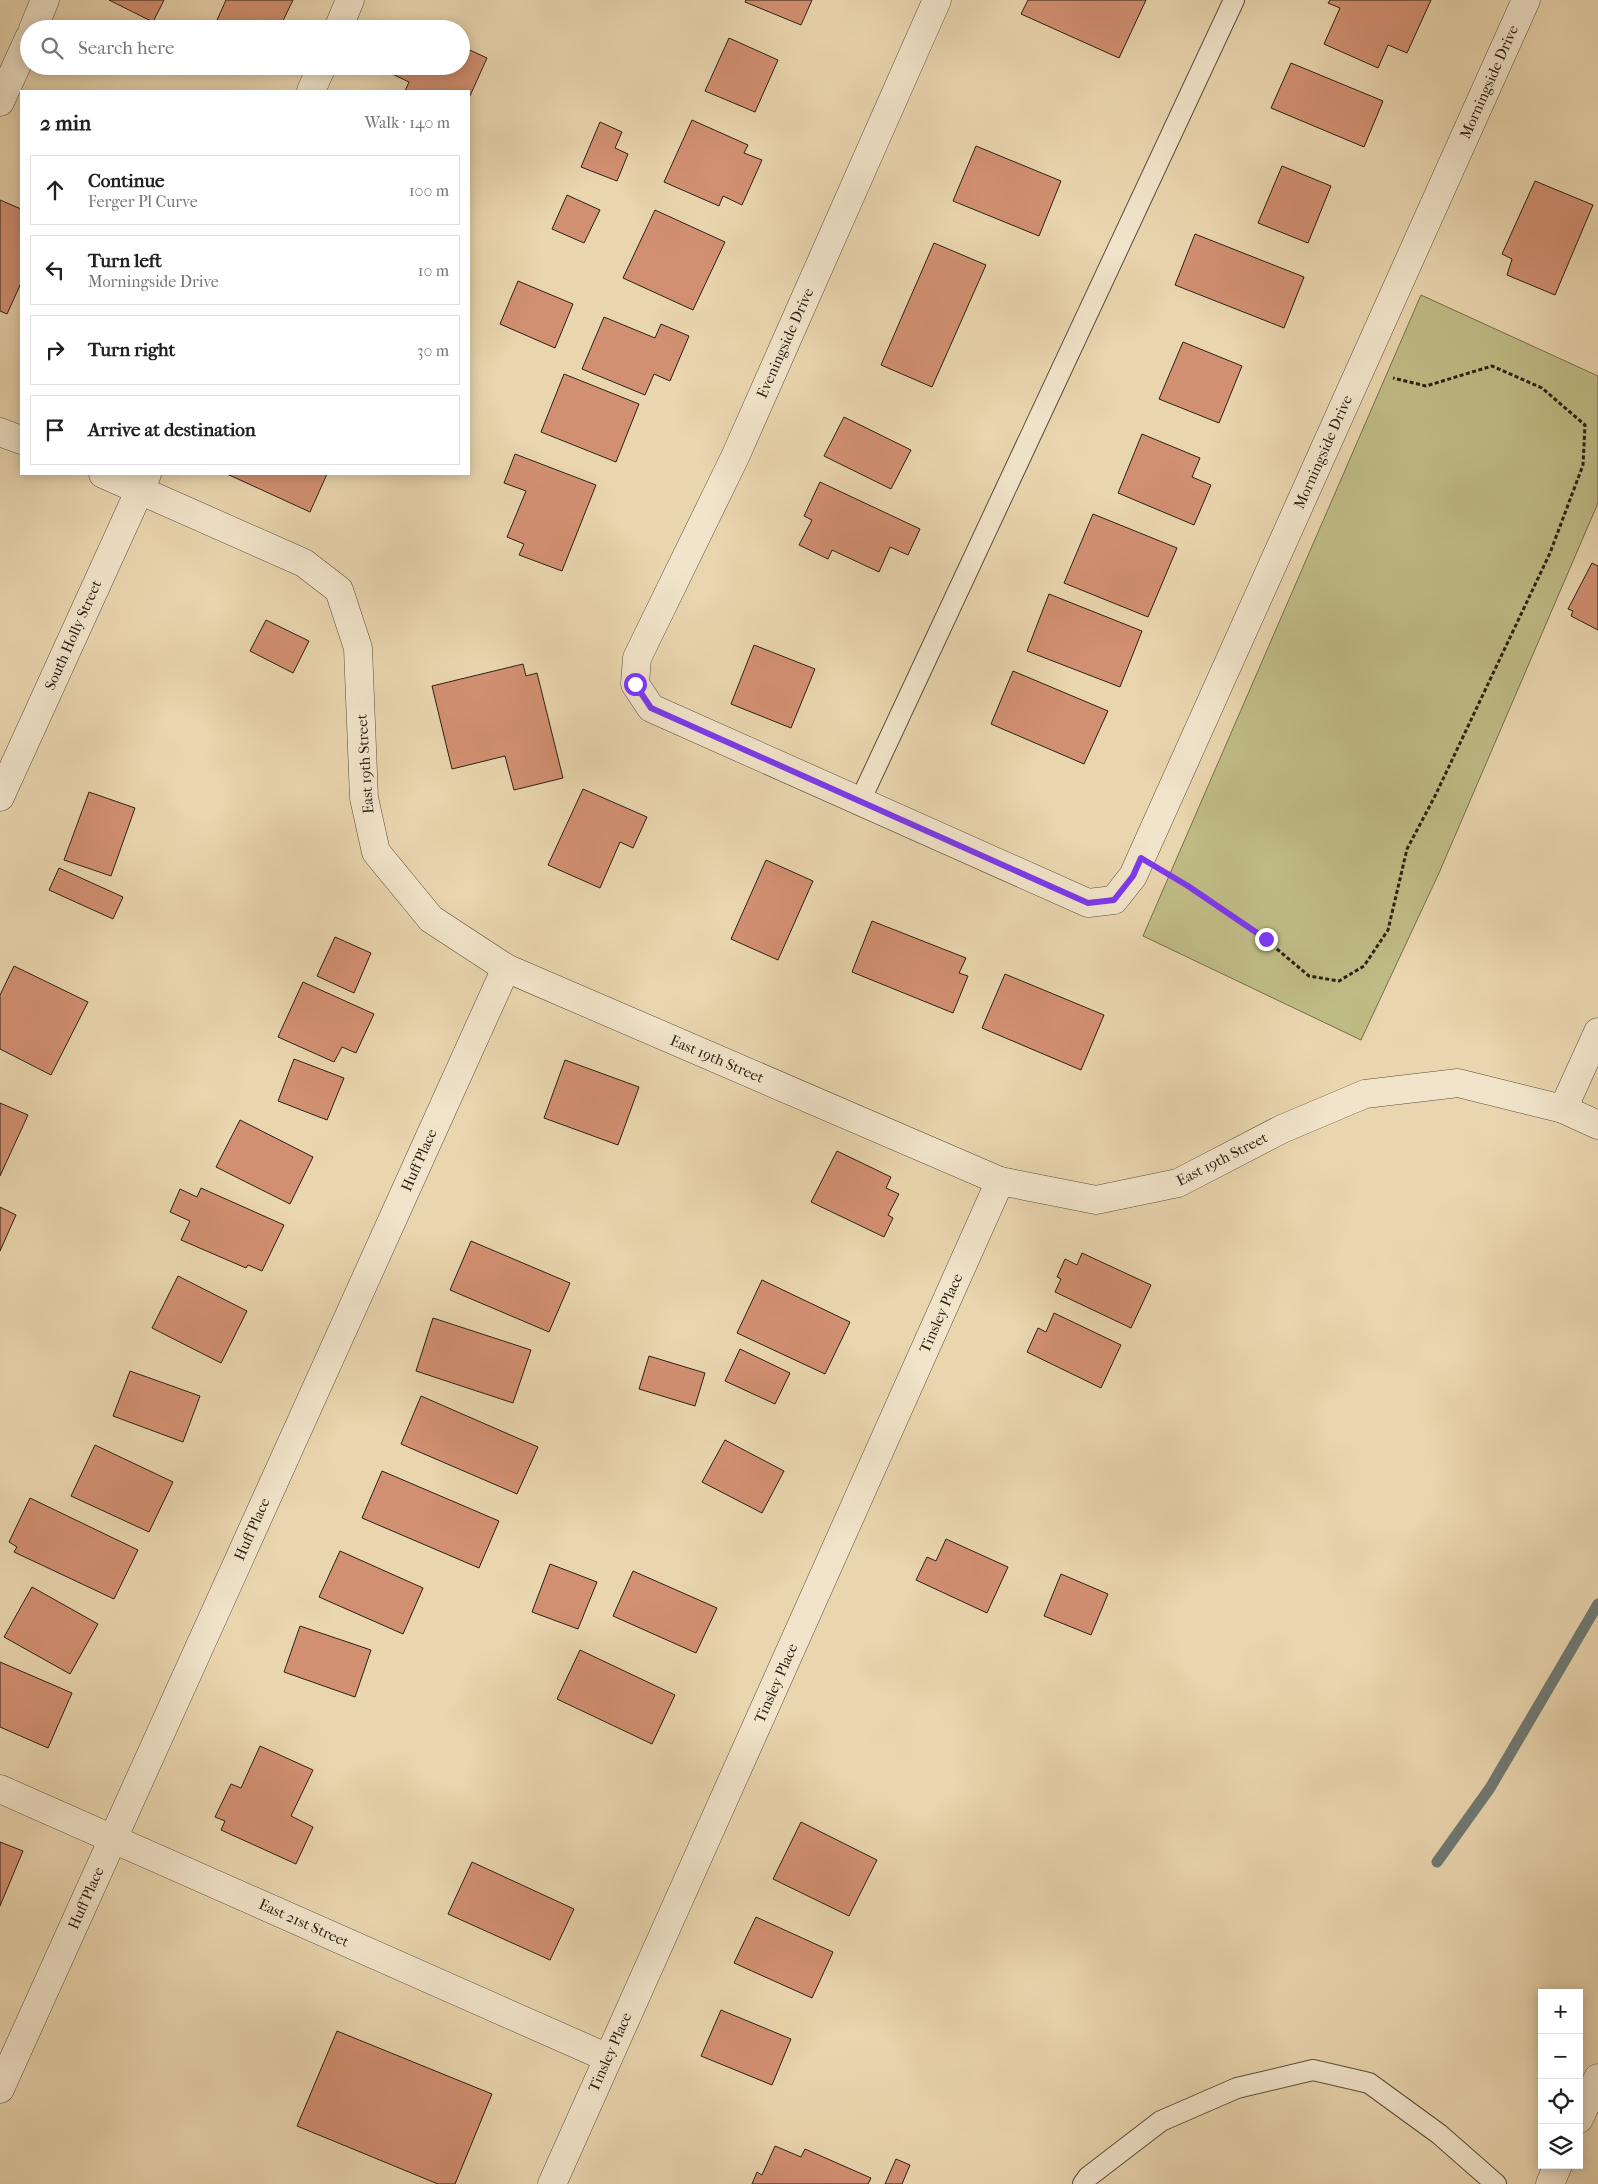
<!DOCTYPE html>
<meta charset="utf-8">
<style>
:root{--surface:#fff;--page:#f6f6f6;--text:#202124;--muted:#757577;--line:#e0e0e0}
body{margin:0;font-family:"IM FELL French Canon",serif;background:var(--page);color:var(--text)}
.controls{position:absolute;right:15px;bottom:15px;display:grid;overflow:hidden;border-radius:0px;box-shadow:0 2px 12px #0003}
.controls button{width:45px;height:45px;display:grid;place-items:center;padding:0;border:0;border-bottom:1px solid var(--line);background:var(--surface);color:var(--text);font:25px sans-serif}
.stop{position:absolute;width:15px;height:15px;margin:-11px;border:4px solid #7c3aed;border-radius:50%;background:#fff}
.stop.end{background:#7c3aed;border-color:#fff;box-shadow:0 1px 5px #0008}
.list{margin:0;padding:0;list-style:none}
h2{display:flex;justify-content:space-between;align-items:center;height:65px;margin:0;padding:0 20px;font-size:21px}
h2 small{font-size:16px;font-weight:400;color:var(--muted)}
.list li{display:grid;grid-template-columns:32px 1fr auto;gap:15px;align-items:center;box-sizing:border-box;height:70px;margin:0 10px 10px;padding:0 10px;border:1px solid var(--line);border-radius:0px}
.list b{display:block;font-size:19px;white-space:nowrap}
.list p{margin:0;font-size:16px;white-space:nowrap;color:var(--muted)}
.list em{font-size:16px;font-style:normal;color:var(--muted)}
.icon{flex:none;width:28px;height:28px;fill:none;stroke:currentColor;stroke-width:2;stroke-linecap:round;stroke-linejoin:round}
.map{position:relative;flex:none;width:1598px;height:2184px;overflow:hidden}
.search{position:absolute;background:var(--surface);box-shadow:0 2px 12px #0003;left:20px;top:20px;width:450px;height:55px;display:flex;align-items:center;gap:12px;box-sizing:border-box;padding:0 18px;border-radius:28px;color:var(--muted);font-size:19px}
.panel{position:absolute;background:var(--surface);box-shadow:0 2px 12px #0003;left:20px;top:90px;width:450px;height:385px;border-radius:0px}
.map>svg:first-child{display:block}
</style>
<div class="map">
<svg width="1598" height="2184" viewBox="0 0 1598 2184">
<rect width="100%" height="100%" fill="#e9d5ae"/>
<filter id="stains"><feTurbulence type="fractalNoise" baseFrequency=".004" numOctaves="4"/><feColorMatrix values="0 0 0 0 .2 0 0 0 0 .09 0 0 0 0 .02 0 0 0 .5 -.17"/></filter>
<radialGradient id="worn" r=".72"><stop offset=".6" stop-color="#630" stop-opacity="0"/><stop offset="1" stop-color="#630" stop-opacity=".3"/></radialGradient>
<!-- green -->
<path fill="#bfbb85" stroke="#756e4c" d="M1421,295l177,81v127l-159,370 -78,167 -218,-104z"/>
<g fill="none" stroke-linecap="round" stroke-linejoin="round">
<!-- stream -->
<path stroke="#6f7a75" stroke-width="11" d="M1437,1862l53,-74 108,-184"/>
</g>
<!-- building -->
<g fill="#d29072" stroke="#2b2114">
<path d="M109,0h55l-11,22z"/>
<path d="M226,0h67l-14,29h-66z"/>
<path d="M746,0h66l-11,25 -56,-23z"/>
<path d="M1028,0h118l-27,58 -98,-44z"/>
<path d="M1330,0h101l-24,53 -19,-8 -10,23 -54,-24 16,-36 -12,-5z"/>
<path d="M729,38l49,22 -23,52 -50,-21z"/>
<path d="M461,46l26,12 -18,40v-7h-64l4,-9 -19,-9 3,-7h68z"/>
<path d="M1291,63l92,38 -19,46 -93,-39z"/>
<path d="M692,120l56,25 -4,8 18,7 -20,45 -19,-9 -4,10 -55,-24z"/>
<path d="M600,122l22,10 -7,16 13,6 -11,27 -36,-14z"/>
<path d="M976,146l85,35 -22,55 -86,-35z"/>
<path d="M1282,166l49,20 -23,57 -50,-20z"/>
<path d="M1535,181l58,24 -38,90 -48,-20 5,-16 -10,-5z"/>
<path d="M567,195l33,15 -16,33 -32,-14z"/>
<path d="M0,200l21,9v74l-14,31 -7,-3z"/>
<path d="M655,210l70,32 -32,68 -70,-32z"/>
<path d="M1195,234l109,43 -20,51 -109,-43z"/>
<path d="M934,243l52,22 -54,122 -51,-22z"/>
<path d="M518,281l55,23 -18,44 -55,-24z"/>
<path d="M604,317l51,21 6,-14 28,12 -19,45 -16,-7 -9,21 -63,-26z"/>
<path d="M1183,342l59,24 -23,57 -60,-24z"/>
<path d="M564,374l75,30 -23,58 -75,-30z"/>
<path d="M844,417l67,33 -20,39 -67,-33z"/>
<path d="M1142,434l58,24 -8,19 19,8 -17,40 -76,-32z"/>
<path d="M515,454l81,31 -34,86 -43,-16 5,-11 -17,-7 19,-46 -22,-8z"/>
<path d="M227,474h100l-17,38z"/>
<path d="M820,482l100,47 -12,26 -18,-8 -11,25 -47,-22 -4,9 -29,-14 13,-25 -8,-4z"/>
<path d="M1093,514l84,34 -29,69 -84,-34z"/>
<path d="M1592,563l6,3v64l-27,-14 2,-5 -5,-2z"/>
<path d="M1049,594l93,37 -22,56 -93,-36z"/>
<path d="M266,620l43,21 -16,32 -43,-22z"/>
<path d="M754,645l61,24 -24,59 -60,-24z"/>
<path d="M523,664l3,12 11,-3 26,105 -49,12 -9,-34 -53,13 -20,-83z"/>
<path d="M1013,671l95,40 -24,53 -93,-40z"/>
<path d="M583,789l64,28 -14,31 -13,-6 -20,46 -52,-23z"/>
<path d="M89,792l46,16 -24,68 -47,-16z"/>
<path d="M766,860l47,21 -35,79 -47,-21z"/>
<path d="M59,868l64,29 -10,22 -64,-29z"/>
<path d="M872,921l94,37 -7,15 9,3 -15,37 -101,-41z"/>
<path d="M335,937l36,16 -17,40 -37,-17z"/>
<path d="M14,966l74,36 -37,73 -51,-26v-54z"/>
<path d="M1005,974l99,41 -23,55 -99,-42z"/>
<path d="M303,982l71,32 -18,39 -14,-6 -8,15 -56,-25z"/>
<path d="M294,1059l50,19 -17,42 -49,-19z"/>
<path d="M565,1060l74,27 -21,58 -74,-27z"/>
<path d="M0,1103l28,12 -28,61z"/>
<path d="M240,1120l73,37 -23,47 -74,-37z"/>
<path d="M837,1151l54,26 -5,11 13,6 -11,21 5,3 -9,19 -73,-35z"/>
<path d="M201,1188l83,37 -22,46 -14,-6 -2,3 -65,-28 9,-19 -20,-9 10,-23 17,8z"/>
<path d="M0,1207l16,8 -16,36z"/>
<path d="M471,1241l99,42 -21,49 -99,-42z"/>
<path d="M1082,1253l69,32 -20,43 -76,-36 6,-13 -4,-2 8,-18 12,6z"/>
<path d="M178,1276l69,35 -26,52 -69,-35z"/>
<path d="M762,1280l88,42 -25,52 -88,-41z"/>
<path d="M1054,1313l67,32 -20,43 -74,-36 11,-24 8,4z"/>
<path d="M433,1318l98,32 -18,53 -97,-32z"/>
<path d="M740,1349l50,24 -15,31 -50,-23z"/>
<path d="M649,1356l56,17 -10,33 -56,-17z"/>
<path d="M130,1371l70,25 -17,46 -70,-26z"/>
<path d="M421,1396l117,51 -21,47 -116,-50z"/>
<path d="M725,1440l59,31 -22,42 -60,-31z"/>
<path d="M95,1445l78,37 -24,50 -78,-36z"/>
<path d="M382,1471l117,50 -20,47 -117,-50z"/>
<path d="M30,1498l108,52 -24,49 -100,-47 3,-5 -8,-5z"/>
<path d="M946,1539l62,28 -21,46 -71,-33 11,-23 9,4z"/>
<path d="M340,1551l83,37 -20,46 -84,-37z"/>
<path d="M550,1564l47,18 -19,47 -46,-17z"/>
<path d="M633,1571l84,37 -21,45 -83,-37z"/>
<path d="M1061,1574l47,20 -17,41 -47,-19z"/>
<path d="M32,1587l66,37 -28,50 -66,-37z"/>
<path d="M300,1626l71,24 -16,47 -71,-25z"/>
<path d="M580,1650l95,45 -23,49 -95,-45z"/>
<path d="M0,1662l72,31 -24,55 -48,-21z"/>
<path d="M260,1746l53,24 -22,46 22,11 -17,37 -75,-34 4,-9 -10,-4 16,-33 10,4z"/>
<path d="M801,1822l76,38 -28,56 -76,-37z"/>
<path d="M0,1842l23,9 -23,55z"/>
<path d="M472,1862l102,47 -24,51 -102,-46z"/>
<path d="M756,1917l77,35 -21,46 -78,-35z"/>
<path d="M721,2010l70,29 -19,46 -71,-29z"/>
<path d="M337,2031l155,63 -37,90h-17l-141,-58z"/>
<path d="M775,2146l26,11 4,-8 66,29 -3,6h-116l5,-12 5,3z"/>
<path d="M896,2159l14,6 -8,19h-17z"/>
</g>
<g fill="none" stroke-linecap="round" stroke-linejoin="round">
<defs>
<g id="service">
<path d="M860,801l374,-801"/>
<path d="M1083,2184l5,-7 73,-56 76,-33 76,-18 56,13 70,51 57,50"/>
</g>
<g id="minor">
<path d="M937,0l-202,457 -98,201 -2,26 16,24 437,195 26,-3 19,-24 393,-876"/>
<path d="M33,29l12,-29"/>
<path d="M338,29l12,-29"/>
<path d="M311,91l11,-25"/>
<path d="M0,102l29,-64"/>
<path d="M0,432l21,8"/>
<path d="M103,474l201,89 35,27 19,58 6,150 12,54 55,67 75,49 494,213 96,19 82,-17 104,-54 83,-35 93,-11 105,26 35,16"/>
<path d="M0,797l147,-323"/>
<path d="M1563,1109l35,-77"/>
<path d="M0,1789l608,269"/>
<path d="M0,2089l506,-1121"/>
<path d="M1579,2119l19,-41"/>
<path d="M552,2184l448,-1003"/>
<path d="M1550,2184l8,-19"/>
</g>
</defs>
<!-- service casing -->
<use href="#service" stroke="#5a4e3a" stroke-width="22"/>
<!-- minor casing -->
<use href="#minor" stroke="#5a4e3a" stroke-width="29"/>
<!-- path -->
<path stroke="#2b2114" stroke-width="3" stroke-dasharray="4 2.5" stroke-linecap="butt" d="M1170,875l95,64 44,37 30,5 25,-15 24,-36 19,-81 28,-53 115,-243 33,-88 2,-40 -43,-37 -50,-22 -66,20 -33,-8"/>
<!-- service -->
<use href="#service" stroke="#f1e4ca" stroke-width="20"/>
<!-- minor -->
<use href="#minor" stroke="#f1e4ca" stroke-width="28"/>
</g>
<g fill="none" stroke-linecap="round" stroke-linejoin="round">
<!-- route -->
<path stroke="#7c3aed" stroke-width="6" d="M635,684l16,24 437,195 26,-3 19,-24 8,-18 47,28 78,53"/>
</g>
<g text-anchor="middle" stroke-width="5" stroke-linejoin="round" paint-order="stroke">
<!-- street labels -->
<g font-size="15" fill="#2b2114" stroke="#f1e4ca">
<text transform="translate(1489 82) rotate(-66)" y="5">Morningside Drive</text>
<text transform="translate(785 343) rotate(-66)" y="5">Eveningside Drive</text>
<text transform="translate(1323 452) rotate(-66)" y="5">Morningside Drive</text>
<text transform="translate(73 635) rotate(-66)" y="5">South Holly Street</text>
<text transform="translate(365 764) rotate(-94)" y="5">East 19th Street</text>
<text transform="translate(717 1059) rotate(23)" y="5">East 19th Street</text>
<text transform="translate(1222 1159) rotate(-27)" y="5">East 19th Street</text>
<text transform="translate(419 1160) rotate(-66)" y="5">Huff Place</text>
<text transform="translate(941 1313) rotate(-66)" y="5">Tinsley Place</text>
<text transform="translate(252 1529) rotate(-66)" y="5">Huff Place</text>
<text transform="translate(776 1683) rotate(-66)" y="5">Tinsley Place</text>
<text transform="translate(86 1898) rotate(-66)" y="5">Huff Place</text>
<text transform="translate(304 1923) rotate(24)" y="5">East 21st Street</text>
<text transform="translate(610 2052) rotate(-66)" y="5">Tinsley Place</text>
</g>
</g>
<rect width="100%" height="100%" filter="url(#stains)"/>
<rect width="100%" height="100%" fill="url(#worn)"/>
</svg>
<div class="controls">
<button>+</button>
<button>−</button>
<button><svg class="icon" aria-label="locate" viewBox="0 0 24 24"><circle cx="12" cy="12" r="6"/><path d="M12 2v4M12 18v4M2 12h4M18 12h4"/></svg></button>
<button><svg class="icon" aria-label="layers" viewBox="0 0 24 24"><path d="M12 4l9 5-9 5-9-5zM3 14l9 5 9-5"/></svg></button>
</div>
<div class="stop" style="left:635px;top:684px"></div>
<div class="stop end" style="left:1266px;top:939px"></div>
<div class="search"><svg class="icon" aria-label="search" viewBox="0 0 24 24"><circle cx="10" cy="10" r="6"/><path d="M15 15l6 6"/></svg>Search here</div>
<section class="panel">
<h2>2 min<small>Walk · 140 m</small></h2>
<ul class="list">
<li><svg class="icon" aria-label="ahead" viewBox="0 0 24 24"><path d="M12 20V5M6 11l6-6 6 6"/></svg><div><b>Continue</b><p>Ferger Pl Curve</p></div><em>100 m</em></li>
<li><svg class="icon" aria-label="left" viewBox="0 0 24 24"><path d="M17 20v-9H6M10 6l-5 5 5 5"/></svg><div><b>Turn left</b><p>Morningside Drive</p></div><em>10 m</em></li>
<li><svg class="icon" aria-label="right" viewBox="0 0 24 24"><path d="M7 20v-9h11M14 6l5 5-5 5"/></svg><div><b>Turn right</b></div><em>30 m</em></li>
<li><svg class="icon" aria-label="arrive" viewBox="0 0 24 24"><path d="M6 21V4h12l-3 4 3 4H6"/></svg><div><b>Arrive at destination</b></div></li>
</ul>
</section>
</div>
